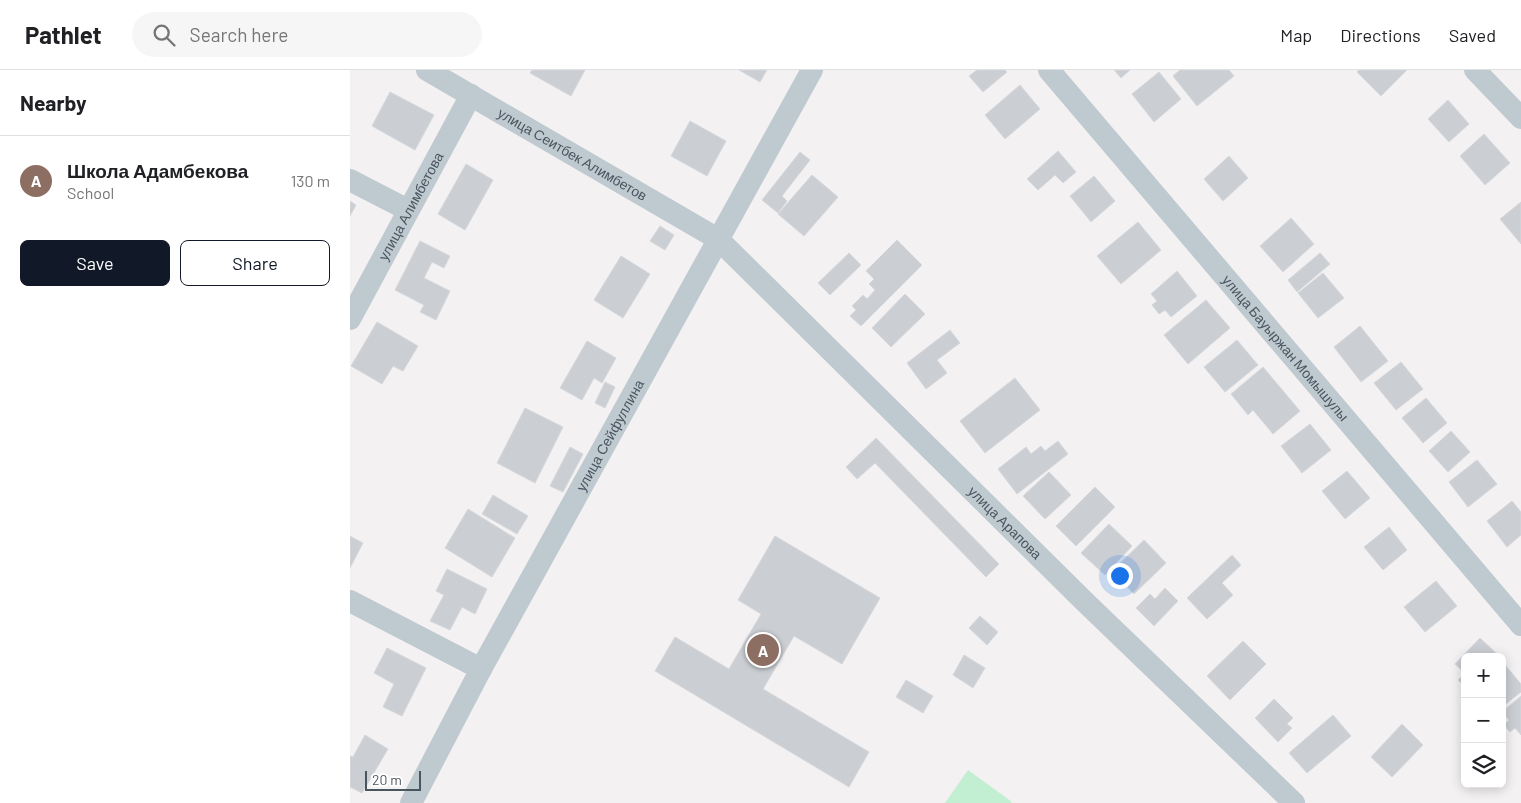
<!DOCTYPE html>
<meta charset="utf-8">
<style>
:root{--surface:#fff;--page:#f6f6f6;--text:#202124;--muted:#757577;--line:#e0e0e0;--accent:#111827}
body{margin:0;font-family:Barlow,sans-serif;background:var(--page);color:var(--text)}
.controls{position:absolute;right:15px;bottom:15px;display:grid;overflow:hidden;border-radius:8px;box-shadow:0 2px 12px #0003}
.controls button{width:45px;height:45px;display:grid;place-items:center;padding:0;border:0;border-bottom:1px solid var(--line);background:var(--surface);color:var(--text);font:25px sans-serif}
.scale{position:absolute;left:15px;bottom:12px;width:56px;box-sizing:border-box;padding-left:5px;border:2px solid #49555f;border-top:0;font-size:14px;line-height:18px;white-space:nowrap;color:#49555f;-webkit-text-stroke:4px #fff;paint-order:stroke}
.you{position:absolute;left:769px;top:505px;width:18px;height:18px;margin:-12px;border:4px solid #fff;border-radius:50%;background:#1a73e8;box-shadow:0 0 0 8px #1a73e833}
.badge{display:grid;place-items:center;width:32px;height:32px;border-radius:50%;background:var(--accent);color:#fff;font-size:16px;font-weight:700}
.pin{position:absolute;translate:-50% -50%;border:2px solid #fff;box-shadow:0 1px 5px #0006}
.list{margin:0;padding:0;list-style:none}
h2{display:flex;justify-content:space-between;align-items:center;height:65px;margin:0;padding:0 20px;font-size:21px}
h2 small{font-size:16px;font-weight:400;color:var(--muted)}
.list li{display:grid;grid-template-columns:32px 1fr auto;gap:15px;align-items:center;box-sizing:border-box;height:90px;padding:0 20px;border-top:1px solid var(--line)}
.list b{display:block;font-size:19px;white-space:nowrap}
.list p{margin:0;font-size:16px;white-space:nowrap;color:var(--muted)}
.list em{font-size:16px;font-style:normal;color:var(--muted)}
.actions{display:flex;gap:10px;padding:15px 20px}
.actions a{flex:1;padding:11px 0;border:1px solid var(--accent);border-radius:8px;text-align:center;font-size:18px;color:var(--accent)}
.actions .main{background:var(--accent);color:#fff}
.icon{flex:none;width:28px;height:28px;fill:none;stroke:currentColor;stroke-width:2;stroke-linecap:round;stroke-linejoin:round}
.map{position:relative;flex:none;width:1171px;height:733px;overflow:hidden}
header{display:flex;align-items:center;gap:30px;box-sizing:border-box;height:70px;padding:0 25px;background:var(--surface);border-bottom:1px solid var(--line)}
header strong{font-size:24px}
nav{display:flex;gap:28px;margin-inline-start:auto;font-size:18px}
.search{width:350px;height:45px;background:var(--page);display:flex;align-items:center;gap:12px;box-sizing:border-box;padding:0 18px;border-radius:28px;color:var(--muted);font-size:19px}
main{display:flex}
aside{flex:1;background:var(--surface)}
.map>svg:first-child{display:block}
</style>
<header>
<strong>Pathlet</strong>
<div class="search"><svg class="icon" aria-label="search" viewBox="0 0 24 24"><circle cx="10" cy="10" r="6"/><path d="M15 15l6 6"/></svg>Search here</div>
<nav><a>Map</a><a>Directions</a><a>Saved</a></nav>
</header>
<main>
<aside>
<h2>Nearby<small></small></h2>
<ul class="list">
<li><span class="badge" style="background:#8d6e63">A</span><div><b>Школа Адамбекова</b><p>School</p></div><em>130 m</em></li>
</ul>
<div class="actions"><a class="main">Save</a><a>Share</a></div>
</aside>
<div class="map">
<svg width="1171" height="733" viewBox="0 0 1171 733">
<rect width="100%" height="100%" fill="#f3f1f1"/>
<!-- green -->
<path fill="#c2efd2" d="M618,700l44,32 -1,1h-66z"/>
<!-- building -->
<g fill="#cbced3" stroke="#d5d8dc">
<path d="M182,0h53l-14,26 -41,-23z"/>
<path d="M389,0h28l-7,12z"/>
<path d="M627,0h28l2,2 -24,20 -14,-16z"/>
<path d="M764,0h16l-9,8z"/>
<path d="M830,0h49l5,6 -37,30 -24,-30z"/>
<path d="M1009,0h48l-26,26 -24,-24z"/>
<path d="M809,2l22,27 -27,23 -22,-28z"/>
<path d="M670,15l20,24 -35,30 -20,-24z"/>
<path d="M40,22l44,23 -19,35 -43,-24z"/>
<path d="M1098,30l21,24 -20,18 -21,-23z"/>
<path d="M340,51l36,20 -19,35 -36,-20z"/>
<path d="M1134,64l26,29 -25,22 -25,-29z"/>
<path d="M708,81l18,21 -13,11 -8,-8 -17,15 -11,-11z"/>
<path d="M450,82l10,8 -28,36 5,5 -9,12 -16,-13z"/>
<path d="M879,86l19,22 -25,23 -19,-22z"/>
<path d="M116,94l27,16 -28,50 -27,-16z"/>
<path d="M462,105l26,22 -34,39 -26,-22z"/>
<path d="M744,106l21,25 -24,21 -21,-26z"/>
<path d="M0,131l6,4 -6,11z"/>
<path d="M1171,132v42l-21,-25z"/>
<path d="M941,148l23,26 -31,28 -23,-26z"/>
<path d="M788,152l23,28 -40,34 -24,-28z"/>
<path d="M310,156l14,9 -9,15 -15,-9z"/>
<path d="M547,170l25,25 -61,61 -11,-10 6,-6 -4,-4 11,-11 4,4 8,-9 -6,-6 5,-5 -8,-8z"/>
<path d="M70,171l30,15 -6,12 -12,-6 -8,16 26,13 -14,29 -16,-8 4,-7 -29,-15z"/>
<path d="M499,183l12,12 -31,30 -12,-12z"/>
<path d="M970,183l10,11 -33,28 -9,-12z"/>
<path d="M271,186l29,18 -27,44 -29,-18z"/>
<path d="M827,201l20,25 -26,21 -6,-7 -6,4 -7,-9 5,-4 -6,-7z"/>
<path d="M973,203l21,25 -26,20 -20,-25z"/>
<path d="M555,224l20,20 -34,33 -19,-19z"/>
<path d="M856,230l24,28 -42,36 -24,-29z"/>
<path d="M27,252l41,24 -15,25 -10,-5 -11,18 -31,-18z"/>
<path d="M1010,256l28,35 -27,21 -27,-35z"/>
<path d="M600,260l10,13 -23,17 10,13 -21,16 -19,-26z"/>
<path d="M887,270l21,25 -33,27 -21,-25z"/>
<path d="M237,271l29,17 -14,25 -8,-5 -12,22 -22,-12z"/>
<path d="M1051,292l22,27 -27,21 -22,-27z"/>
<path d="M913,297l37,44 -27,23 -20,-24 -5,5 -17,-21z"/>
<path d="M665,308l25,32 -55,43 -25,-32z"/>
<path d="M255,312l10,5 -10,21 -10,-5z"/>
<path d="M1076,328l21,25 -24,20 -21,-25z"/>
<path d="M175,338l38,19 -28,56 -38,-20z"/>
<path d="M960,354l21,26 -29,23 -21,-27z"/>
<path d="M1101,361l19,21 -22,20 -19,-21z"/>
<path d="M526,368l123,126 -13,13 -111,-114 -18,16 -11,-12z"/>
<path d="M708,371l10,13 -51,40 -19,-25 28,-22 5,7 10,-8 4,5z"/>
<path d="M220,377l13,7 -20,38 -13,-6z"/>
<path d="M1127,390l20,24 -29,23 -19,-25z"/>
<path d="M997,401l23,27 -25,21 -23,-28z"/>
<path d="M699,402l22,23 -26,24 -22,-23z"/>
<path d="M745,417l20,20 -39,39 -20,-20z"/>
<path d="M143,425l35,21 -11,18 -35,-20z"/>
<path d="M1162,431l9,11v23l-14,12 -20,-26z"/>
<path d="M118,439l47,29 -23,39 -47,-29z"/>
<path d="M759,454l23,22 -27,29 -24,-22z"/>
<path d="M1039,457l18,23 -24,20 -19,-23z"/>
<path d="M0,466l13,7 -13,25z"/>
<path d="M425,466l105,62 -38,66 -48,-28 -31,53 106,63 -20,35 -194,-116 20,-34 54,32 32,-55 -23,-14z"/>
<path d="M794,470l22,23 -32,31 -22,-23z"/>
<path d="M882,485l9,10 -19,18 11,12 -26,24 -20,-21z"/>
<path d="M97,499l40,20 -12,25 -13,-7 -12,23 -20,-9 14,-26 -8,-4z"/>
<path d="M1086,511l21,25 -32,26 -21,-25z"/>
<path d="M815,518l13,13 -24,25 -18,-18 14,-14 5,5z"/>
<path d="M630,546l18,16 -11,13 -18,-17z"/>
<path d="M1130,568l19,18 -34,1v16l-10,-9z"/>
<path d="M893,571l23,23 -36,36 -23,-24z"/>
<path d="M37,578l39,20 -24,48 -19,-9 11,-23 -20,-11z"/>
<path d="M614,585l21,13 -12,20 -20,-13z"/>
<path d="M1156,596l15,18v8l-19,15v-39z"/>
<path d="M1115,603v14l-7,-7z"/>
<path d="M556,610l27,16 -10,17 -27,-16z"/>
<path d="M1171,626v39l-6,-7 -5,4 -6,-7 5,-5 -7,-8z"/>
<path d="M924,629l19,19 -6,6 5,4 -14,14 -23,-24z"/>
<path d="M983,645l18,21 -44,37 -18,-20z"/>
<path d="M1052,654l21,21 -31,32 -21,-20z"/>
<path d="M15,665l23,14 -26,44 -12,-6v-31l3,1z"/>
</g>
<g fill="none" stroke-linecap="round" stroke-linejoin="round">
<!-- minor -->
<g stroke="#bfc9d0" stroke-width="22">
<path id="s1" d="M77,0l291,169 366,362 210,202"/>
<path id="s2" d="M699,0l472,555"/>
<path d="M1125,0l46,48"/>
<path d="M0,110l58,30"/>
<path id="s3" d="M0,249l121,-224"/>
<path d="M0,531l131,68"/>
<path id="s4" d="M61,733l70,-134 331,-599"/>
</g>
</g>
<g text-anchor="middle" stroke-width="5" stroke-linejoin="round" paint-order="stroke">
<!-- street labels -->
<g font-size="14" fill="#49555f" stroke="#fff">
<text dy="5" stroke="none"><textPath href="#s1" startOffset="168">улица Сеитбек Алимбетов</textPath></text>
<text dy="5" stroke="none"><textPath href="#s3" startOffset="128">улица Алимбетова</textPath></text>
<text dy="5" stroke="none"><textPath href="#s2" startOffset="365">улица Бауыржан Момышулы</textPath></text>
<text dy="5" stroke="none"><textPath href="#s4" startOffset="418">улица Сейфуллина</textPath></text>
<text dy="5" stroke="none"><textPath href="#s1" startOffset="740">улица Арапова</textPath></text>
</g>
</g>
</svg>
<div class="controls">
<button>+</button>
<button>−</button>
<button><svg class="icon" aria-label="layers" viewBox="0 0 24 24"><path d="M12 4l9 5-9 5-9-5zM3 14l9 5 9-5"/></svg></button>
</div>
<div class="scale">20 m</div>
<div class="you"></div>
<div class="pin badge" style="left:413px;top:580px;background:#8d6e63">A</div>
</div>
</main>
